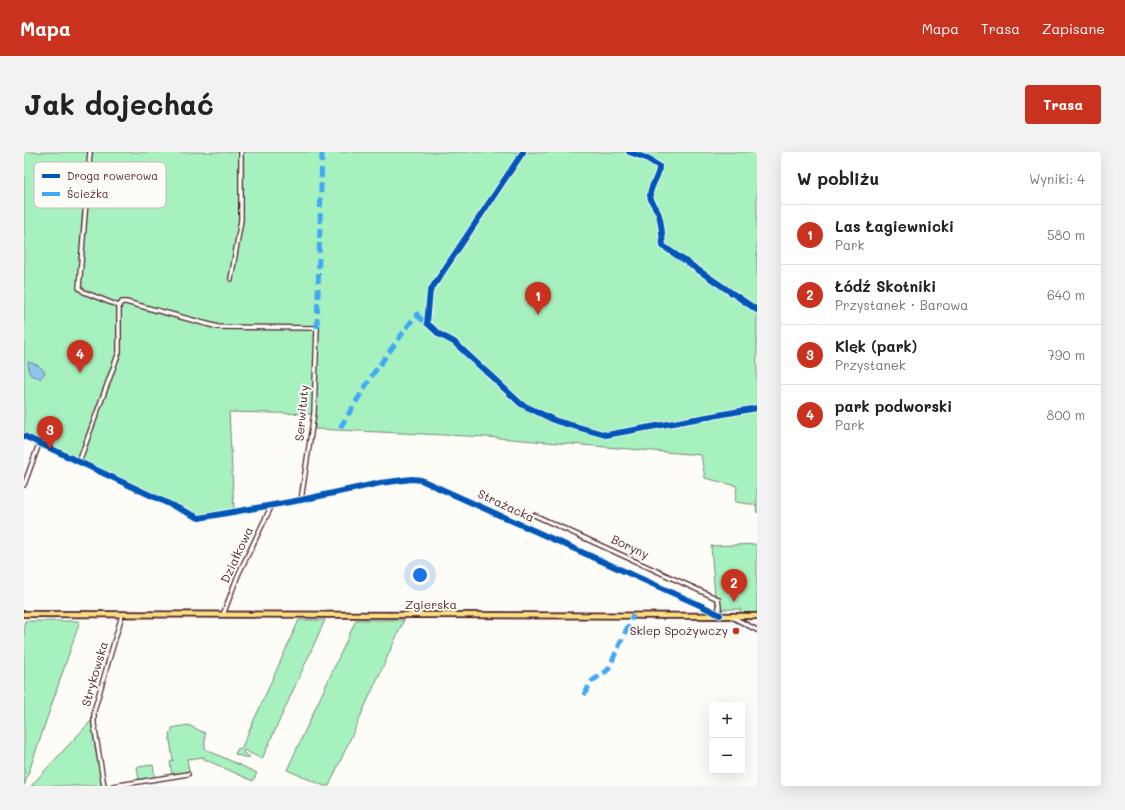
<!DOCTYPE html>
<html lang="pl">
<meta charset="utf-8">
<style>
:root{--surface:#fff;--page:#f2f2f2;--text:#222;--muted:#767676;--line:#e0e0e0;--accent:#c8321e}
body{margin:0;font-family:Mali,sans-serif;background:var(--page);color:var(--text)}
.controls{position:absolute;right:12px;bottom:12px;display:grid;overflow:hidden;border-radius:4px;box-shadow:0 4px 16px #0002}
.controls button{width:36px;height:36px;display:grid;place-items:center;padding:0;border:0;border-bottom:1px solid var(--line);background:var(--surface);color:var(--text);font:20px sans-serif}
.you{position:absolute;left:396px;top:423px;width:14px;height:14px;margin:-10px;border:3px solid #fff;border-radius:50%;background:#1a73e8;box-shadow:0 0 0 6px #1a73e833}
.badge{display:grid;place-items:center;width:26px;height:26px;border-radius:50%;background:var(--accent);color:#fff;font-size:13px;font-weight:700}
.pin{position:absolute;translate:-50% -33px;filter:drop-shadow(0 1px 2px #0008)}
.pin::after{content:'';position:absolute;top:21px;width:14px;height:12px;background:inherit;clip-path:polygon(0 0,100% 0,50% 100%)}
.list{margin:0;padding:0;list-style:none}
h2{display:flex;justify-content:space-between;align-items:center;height:52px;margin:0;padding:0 16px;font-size:17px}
h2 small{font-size:13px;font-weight:400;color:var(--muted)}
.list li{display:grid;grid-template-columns:26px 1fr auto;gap:12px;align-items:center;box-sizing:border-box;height:60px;padding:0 16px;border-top:1px solid var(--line)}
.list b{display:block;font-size:15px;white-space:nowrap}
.list p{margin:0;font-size:13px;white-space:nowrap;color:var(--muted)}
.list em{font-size:13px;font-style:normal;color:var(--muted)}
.map{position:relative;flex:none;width:733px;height:634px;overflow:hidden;border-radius:4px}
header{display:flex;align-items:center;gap:24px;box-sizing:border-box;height:56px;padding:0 20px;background:var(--accent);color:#fff}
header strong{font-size:19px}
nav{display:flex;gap:22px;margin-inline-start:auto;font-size:14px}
.intro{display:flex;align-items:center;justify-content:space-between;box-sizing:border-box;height:96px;padding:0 24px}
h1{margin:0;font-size:28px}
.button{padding:10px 18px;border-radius:4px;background:var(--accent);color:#fff;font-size:14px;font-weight:700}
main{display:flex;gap:24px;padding:0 24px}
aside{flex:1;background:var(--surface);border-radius:4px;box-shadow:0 4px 16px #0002}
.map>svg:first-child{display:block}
</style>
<header>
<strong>Mapa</strong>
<nav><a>Mapa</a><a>Trasa</a><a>Zapisane</a></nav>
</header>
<div class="intro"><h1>Jak dojechać</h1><a class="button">Trasa</a></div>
<main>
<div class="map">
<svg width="733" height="634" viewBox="0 0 733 634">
<rect width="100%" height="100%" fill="#fdfcf7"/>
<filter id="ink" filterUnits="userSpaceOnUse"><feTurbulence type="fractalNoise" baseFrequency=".025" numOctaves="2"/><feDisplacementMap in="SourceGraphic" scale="8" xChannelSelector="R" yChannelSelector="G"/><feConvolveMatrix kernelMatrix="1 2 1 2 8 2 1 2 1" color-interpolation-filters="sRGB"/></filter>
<g filter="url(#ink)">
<!-- green -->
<g fill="#a7f1bf" stroke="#788875">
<path d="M0,0h733v361l-1,-8 -21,-3 2,-16 -32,-8 -4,-23 -214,-18 -172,-8v-15l-86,-2 5,97 -36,7 -117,-54 -57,-29z"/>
<path d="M733,392v70h-16l-1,-5h-24l-5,-63z"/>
<path d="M275,468h26l-63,139 -18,-9 -1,3 7,4h-7l-8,-3 3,-6 3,1z"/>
<path d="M332,468h48l-75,166h-5l-37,-16z"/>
<path d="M1,469h55l-56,165v-160z"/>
<path d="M67,569l11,65h-71l8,-9z"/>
<path d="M164,573l17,8v16l52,24 -4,8 -49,-22v-2l-17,2 2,12 -17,4 -2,-13 3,-1 -4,-28 3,-1v-4z"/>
<path d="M129,613l2,13 -16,2 -2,-13z"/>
</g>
<!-- water -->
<path fill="#8dc7ed" stroke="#72849f" d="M4,210c7,1 14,5 17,11l-5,6 -1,-2 -7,-1 -3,-3z"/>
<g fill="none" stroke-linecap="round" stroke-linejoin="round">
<defs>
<g id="minor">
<path d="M207,127l10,-59v-68"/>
<path d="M95,154l3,-4h4l92,25 99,1 -3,85 -13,87"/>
<path d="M0,284l175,82 102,-18 79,-17 32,-4 9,1 283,127 16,8"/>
<path d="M55,310l40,-110v-46l-35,-14 -5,-4 11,-136"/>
<path d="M0,333l15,-41"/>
<path d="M510,363l184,84 2,16"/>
<path d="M199,463l15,-40 34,-70"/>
<path d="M706,464l27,14"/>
<path d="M80,634l-10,-62v-13l28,-96"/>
<path d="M89,634l75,-12"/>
</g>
<path id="major" d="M0,462l733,2"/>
</defs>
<!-- minor casing -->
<use href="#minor" stroke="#4a1f2b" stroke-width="6"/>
<!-- major casing -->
<use href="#major" stroke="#4a1f2b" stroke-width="8"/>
<!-- minor -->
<use href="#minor" stroke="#fdfcf7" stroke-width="3.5"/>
<!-- major -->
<use href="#major" stroke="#fce080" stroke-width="4.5"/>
<!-- quiet -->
<g stroke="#3fa9f5" stroke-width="5" stroke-dasharray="10 5" stroke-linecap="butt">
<path d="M392,163l13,10"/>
<path d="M293,176l5,-176"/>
<path d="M316,276l33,-54 43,-59 3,-2"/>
<path d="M560,543l8,-14 16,-11 25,-55"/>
</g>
<defs>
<g id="cycleway">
<path d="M499,0l-93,139 -3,32 12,11 15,8 67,62 35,17 50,14 151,-27"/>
<path d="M605,0l17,6 13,8c1,10 -9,19 -9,29 0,7 7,13 9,20 3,10 3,20 4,31l94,64"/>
<path d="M0,284l175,82 102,-18 79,-17 32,-4 9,1 283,127 16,8"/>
</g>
</defs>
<!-- cycleway casing -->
<use href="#cycleway" stroke="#fdfcf7" stroke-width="8"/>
<!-- cycleway -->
<use href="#cycleway" stroke="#0057b8" stroke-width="6"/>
</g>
</g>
<!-- markers -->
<circle fill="#c8321e" stroke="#fdfcf7" stroke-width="1.5" cx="712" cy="479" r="4"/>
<g text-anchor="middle" stroke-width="4" stroke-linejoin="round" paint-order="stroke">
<!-- street labels -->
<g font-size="12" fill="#4a1f2b" stroke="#fdfcf7">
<text transform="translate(278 261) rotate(-85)" y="4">Serwituty</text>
<text transform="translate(482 354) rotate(25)" y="4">Strażacka</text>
<text transform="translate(606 395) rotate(25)" y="4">Boryny</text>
<text transform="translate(213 403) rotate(-65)" y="4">Działkowa</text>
<text x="407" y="457">Zgierska</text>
<text transform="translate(71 522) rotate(-74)" y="4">Strykowska</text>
</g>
<!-- poi labels -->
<g font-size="12" fill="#4a1f2b" stroke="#fdfcf7" text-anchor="end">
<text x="704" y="483">Sklep Spożywczy</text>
</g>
</g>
<!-- legend -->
<rect x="10" y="10" width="132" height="46" rx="6" fill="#fdfcf7" stroke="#c7baba" stroke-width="1"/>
<rect x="18" y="22" width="18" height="4" fill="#0057b8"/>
<rect x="18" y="40" width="18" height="4" fill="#3fa9f5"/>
<g font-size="11" fill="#4a1f2b">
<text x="43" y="28">Droga rowerowa</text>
<text x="43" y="46">Ścieżka</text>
</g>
</svg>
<div class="controls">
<button>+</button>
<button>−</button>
</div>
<div class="you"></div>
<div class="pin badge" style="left:514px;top:163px">1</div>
<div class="pin badge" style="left:710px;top:450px">2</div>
<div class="pin badge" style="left:26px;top:297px">3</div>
<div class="pin badge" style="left:56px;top:221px">4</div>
</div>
<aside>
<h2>W pobliżu<small>Wyniki: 4</small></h2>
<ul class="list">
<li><span class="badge">1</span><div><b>Las Łagiewnicki</b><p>Park</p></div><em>580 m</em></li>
<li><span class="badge">2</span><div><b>Łódź Skotniki</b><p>Przystanek · Barowa</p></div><em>640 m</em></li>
<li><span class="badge">3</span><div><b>Klęk (park)</b><p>Przystanek</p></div><em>790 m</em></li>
<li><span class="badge">4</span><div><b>park podworski</b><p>Park</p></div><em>800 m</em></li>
</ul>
</aside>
</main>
